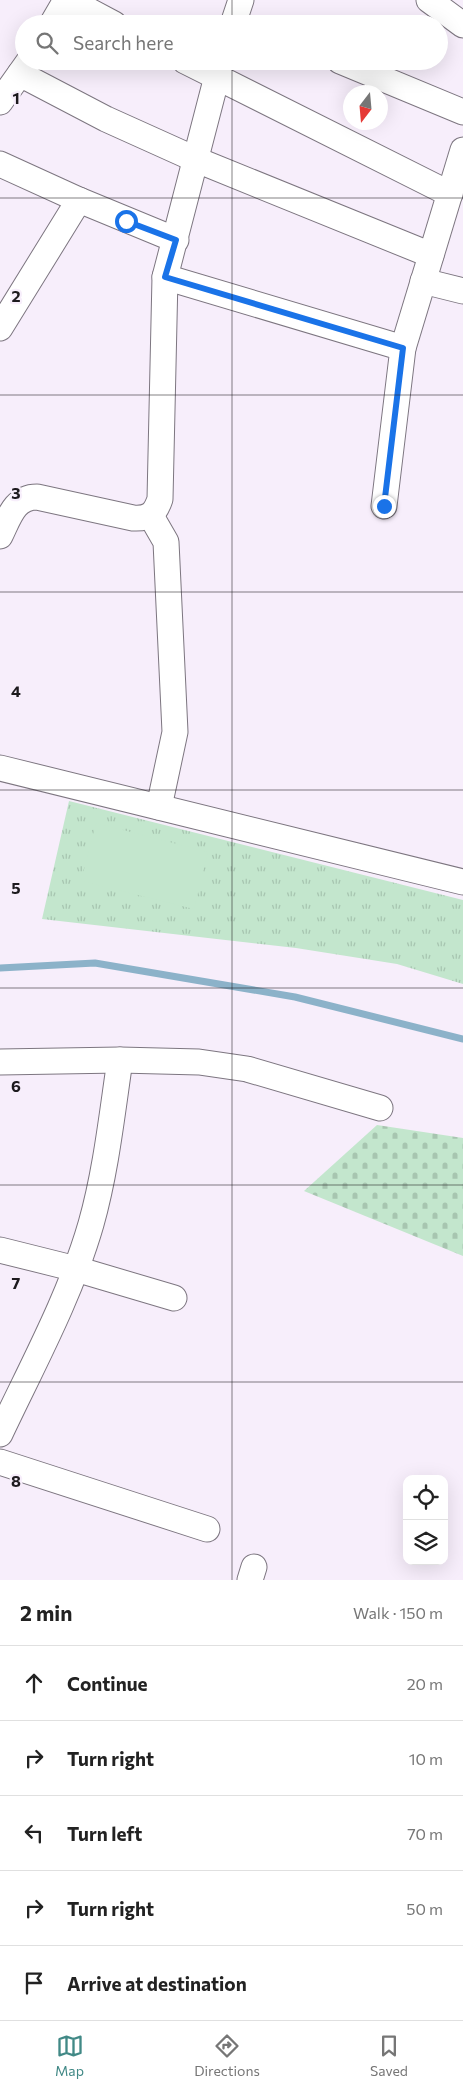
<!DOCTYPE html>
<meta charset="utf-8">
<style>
:root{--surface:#fff;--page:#f6f6f6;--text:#222;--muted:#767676;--line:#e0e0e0;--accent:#418986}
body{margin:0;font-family:Commissioner,sans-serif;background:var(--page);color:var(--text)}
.controls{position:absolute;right:15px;bottom:15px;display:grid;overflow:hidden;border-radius:10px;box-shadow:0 5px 20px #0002}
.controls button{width:45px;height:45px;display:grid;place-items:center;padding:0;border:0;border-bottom:1px solid var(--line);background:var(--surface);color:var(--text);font:25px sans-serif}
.compass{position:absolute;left:343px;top:85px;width:45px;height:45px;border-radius:50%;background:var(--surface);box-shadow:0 5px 20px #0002;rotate:196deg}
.stop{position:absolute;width:15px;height:15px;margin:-11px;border:4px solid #1a73e8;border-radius:50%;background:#fff}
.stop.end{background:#1a73e8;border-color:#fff;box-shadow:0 1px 5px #0008}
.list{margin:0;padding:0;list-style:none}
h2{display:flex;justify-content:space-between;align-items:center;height:65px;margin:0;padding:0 20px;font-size:21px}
h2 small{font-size:16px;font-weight:400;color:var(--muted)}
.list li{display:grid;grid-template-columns:32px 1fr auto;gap:15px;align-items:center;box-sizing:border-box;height:75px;padding:0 20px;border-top:1px solid var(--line)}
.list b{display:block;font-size:19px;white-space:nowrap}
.list em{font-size:16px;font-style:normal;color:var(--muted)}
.icon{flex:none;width:28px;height:28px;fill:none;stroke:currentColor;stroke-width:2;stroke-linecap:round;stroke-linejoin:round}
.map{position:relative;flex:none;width:463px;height:1580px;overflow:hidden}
.search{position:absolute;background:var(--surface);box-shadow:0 5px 20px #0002;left:15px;right:15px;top:15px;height:55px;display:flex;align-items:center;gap:12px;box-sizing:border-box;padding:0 18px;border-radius:28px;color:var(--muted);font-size:19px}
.sheet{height:440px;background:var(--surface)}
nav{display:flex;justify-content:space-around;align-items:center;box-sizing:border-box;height:70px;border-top:1px solid var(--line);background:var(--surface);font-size:14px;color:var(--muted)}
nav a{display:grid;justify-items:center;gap:2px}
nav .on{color:var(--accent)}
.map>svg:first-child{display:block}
</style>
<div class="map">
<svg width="463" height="1580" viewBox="0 0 463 1580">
<defs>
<pattern id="cemetery-stones" width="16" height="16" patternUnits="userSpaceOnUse" patternTransform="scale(1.25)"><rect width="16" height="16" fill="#c3e6cd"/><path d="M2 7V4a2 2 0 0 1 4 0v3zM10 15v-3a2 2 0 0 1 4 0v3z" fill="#a7c5b0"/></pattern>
<pattern id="park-tufts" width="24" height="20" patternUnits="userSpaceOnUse" patternTransform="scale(1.25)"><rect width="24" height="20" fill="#c3e6cd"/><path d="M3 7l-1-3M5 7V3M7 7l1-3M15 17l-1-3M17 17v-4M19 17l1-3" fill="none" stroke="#a7c5b0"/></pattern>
</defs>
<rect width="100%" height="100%" fill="#f7eefb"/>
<!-- cemetery -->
<path fill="url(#cemetery-stones)" d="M377,1125l86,13v118l-159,-65z"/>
<!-- park -->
<path fill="url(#park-tufts)" d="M69,801l394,99v84l-66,-20 -101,-16 -254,-29z"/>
<!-- pitch -->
<path fill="#c3e6cd" d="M96,823l112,29 -14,57 -113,-28z"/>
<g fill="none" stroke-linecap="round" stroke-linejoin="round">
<!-- stream -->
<path stroke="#8cb2c9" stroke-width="7" d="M0,968l95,-5 200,34 168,42"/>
<defs>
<g id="minor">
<path d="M69,0l45,24"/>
<path d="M429,0l34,25"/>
<path d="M52,24l14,-24"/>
<path d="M233,24l8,-24"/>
<path d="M185,61l265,133"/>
<path d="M340,61l123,51"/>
<path d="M20,74l86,45 91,41 234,95"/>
<path d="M0,102l29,-41"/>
<path d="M0,164l79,36 97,40"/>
<path d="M165,277l238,71 -19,158"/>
<path d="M423,281l40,10"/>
<path d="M0,328l79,-128"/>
<path d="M403,348l60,-198"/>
<path d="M151,516l15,26 9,190 -16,75"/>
<path d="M0,536c9,-18 14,-39 37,-39l96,21c16,1 22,-4 27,-19l5,-222 56,-216"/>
<path d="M0,768l463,114"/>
<path d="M0,1062l120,-2 79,2 48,7 133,39"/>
<path d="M0,1250l76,19 98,29"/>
<path d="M0,1434c32,-68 70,-137 91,-210 15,-53 21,-110 29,-164"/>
<path d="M0,1462l207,67"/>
<path d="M250,1580l4,-13"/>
</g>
</defs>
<!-- minor casing -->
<use href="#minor" stroke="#7d7680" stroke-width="27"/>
<!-- minor -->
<use href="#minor" stroke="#fff" stroke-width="25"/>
</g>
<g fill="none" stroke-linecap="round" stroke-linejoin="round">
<!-- route -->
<path stroke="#1a73e8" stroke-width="6" d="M126,221l50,19 -11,37 238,71 -19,158"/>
</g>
<!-- grid -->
<path fill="none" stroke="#1d1a1e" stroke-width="1" stroke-opacity="0.55" d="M232,0v24M232,61v1519M0,198h463M0,395h463M0,592h463M0,790h463M0,988h463M0,1185h463M0,1382h463"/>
<g font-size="16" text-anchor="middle" font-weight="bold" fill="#1d1a1e" stroke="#f7eefb" stroke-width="4.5" stroke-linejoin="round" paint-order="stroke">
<text x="16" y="104">1</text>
<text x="16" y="302">2</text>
<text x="16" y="499">3</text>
<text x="16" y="697">4</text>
<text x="16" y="894">5</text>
<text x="16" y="1092">6</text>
<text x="16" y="1289">7</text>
<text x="16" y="1487">8</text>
</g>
</svg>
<div class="controls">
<button><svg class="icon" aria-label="locate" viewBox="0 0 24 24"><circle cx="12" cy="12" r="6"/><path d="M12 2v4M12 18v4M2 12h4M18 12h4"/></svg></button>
<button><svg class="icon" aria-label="layers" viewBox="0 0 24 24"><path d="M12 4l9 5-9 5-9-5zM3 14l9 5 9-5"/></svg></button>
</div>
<svg class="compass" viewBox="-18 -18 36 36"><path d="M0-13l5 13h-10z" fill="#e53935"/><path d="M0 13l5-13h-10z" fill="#767676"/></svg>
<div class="stop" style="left:126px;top:221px"></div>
<div class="stop end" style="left:384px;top:506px"></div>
<div class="search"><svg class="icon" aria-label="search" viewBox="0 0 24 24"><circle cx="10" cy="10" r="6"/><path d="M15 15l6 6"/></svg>Search here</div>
</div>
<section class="sheet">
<h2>2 min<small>Walk · 150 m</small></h2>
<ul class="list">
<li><svg class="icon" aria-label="ahead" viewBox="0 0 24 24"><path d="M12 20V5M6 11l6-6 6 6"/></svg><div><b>Continue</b></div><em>20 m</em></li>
<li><svg class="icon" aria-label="right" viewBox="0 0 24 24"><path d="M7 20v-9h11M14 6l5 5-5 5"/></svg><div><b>Turn right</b></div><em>10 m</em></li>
<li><svg class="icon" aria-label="left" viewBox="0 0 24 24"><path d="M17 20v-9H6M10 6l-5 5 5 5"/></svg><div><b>Turn left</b></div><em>70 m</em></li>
<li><svg class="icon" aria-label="right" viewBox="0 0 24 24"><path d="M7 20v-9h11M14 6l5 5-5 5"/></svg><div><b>Turn right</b></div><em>50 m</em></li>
<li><svg class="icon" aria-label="arrive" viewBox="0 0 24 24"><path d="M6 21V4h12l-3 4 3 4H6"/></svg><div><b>Arrive at destination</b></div></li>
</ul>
</section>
<nav>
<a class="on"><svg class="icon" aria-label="map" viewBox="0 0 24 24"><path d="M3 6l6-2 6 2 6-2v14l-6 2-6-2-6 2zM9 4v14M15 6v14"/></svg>Map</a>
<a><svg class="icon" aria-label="directions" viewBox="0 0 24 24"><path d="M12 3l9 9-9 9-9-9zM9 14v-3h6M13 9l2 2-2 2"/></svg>Directions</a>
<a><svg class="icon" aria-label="saved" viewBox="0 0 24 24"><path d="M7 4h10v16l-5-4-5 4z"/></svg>Saved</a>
</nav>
